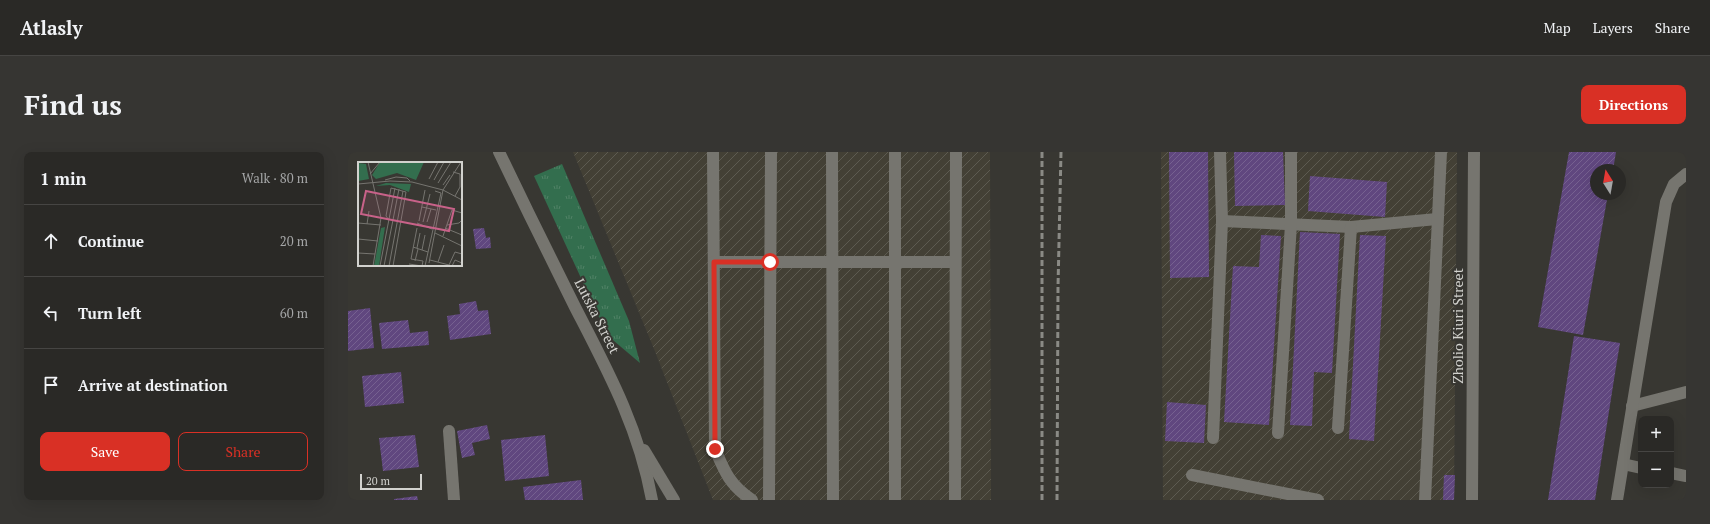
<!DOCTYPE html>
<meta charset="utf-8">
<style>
:root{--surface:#2a2926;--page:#363532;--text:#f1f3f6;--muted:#a5a6a7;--line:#464543;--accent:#d93025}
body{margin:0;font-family:"PT Serif",serif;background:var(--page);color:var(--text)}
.controls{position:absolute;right:12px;bottom:12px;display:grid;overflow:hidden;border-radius:8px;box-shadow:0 4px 16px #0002}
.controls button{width:36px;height:36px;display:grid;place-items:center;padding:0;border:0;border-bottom:1px solid var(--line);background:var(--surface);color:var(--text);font:20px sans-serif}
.compass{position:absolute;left:1242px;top:12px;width:36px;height:36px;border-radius:50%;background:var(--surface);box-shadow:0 4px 16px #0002;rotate:349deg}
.scale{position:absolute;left:12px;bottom:10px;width:62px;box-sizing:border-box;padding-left:4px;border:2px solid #d2d2ce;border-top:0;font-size:11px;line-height:14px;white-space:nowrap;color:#d2d2ce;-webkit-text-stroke:3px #383732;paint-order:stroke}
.stop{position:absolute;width:12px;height:12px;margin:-9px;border:3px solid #d93025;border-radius:50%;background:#fff}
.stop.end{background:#d93025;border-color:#fff;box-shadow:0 1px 4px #0008}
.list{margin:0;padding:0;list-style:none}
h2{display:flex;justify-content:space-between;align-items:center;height:52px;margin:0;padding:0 16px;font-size:17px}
h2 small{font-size:13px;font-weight:400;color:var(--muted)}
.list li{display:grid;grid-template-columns:26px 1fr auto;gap:12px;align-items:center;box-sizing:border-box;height:72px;padding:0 16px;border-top:1px solid var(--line)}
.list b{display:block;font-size:15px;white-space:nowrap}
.list em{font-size:13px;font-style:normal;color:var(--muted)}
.actions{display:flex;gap:8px;padding:12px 16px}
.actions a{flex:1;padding:9px 0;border:1px solid var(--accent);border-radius:8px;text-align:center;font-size:14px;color:var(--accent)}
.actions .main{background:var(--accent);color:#fff}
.icon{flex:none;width:22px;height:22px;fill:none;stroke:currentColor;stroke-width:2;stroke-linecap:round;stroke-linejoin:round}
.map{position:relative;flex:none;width:1338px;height:348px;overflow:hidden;border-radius:8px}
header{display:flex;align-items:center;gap:24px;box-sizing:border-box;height:56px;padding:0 20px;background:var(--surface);border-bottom:1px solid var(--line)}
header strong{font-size:19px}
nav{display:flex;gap:22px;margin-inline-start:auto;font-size:14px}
.intro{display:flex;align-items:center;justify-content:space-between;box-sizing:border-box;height:96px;padding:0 24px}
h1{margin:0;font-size:28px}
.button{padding:10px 18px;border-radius:8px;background:var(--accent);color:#fff;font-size:14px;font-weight:700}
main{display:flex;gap:24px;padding:0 24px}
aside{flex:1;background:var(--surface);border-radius:8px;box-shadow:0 4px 16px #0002}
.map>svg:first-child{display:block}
</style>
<header>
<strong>Atlasly</strong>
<nav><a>Map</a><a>Layers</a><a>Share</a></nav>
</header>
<div class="intro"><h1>Find us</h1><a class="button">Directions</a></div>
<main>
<aside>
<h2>1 min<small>Walk · 80 m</small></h2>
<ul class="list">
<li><svg class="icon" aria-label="ahead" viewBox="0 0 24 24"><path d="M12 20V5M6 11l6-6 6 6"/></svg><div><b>Continue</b></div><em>20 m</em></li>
<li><svg class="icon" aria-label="left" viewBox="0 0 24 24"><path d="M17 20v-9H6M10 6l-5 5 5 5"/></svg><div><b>Turn left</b></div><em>60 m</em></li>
<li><svg class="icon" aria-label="arrive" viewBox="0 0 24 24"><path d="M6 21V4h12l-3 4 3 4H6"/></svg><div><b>Arrive at destination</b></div></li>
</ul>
<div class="actions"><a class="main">Save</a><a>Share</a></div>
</aside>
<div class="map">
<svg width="1338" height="348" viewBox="0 0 1338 348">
<defs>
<pattern id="industrial-furrows" width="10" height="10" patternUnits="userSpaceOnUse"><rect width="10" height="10" fill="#434035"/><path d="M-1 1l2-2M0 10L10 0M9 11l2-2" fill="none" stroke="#5d5b51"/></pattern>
<pattern id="grass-tufts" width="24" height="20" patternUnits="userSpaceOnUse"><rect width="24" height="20" fill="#336e4e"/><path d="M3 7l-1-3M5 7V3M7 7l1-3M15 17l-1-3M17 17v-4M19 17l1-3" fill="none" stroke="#508266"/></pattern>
<pattern id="building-hatch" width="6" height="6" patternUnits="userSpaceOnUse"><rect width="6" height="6" fill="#60477f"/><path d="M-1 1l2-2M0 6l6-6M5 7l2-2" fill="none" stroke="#766190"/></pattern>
</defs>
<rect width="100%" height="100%" fill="#383732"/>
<!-- industrial -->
<g fill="url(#industrial-furrows)">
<path d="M225,0h417l1,348h-278l-59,-151z"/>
<path d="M813,0h296l-3,348h-291z"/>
</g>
<!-- grass -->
<path fill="url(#grass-tufts)" d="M214,12l67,157 11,42 -26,-22 -10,-13 -70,-152z"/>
<!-- building -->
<g fill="url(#building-hatch)">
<path d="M821,0h39l1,125 -39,1z"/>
<path d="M886,0h49l2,53 -50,1z"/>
<path d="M1221,0h47l-3,18h-17v24h12l-25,141 -45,-8z"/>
<path d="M962,24l77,6 -2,35 -77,-6z"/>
<path d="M136,76l2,10 4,-1 1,11 -15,1 -3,-20z"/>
<path d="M952,80l40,2 -8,139 -18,-1 -2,54 -22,-1z"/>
<path d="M913,83l20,1 -12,189 -45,-3 9,-156 26,1z"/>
<path d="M1012,83l26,1 -12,205 -25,-2z"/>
<path d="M128,149l2,10 10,-1 3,24 -41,6 -3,-24 13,-2 -1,-10z"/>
<path d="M22,156l4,40 -26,3v-40z"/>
<path d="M60,168l2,13 18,-2 1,14 -47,4 -3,-26z"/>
<path d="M1226,184l46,7 -4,24 -21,133h-47z"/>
<path d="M53,220l3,31 -39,4 -3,-31z"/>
<path d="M819,250l39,3 -2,38 -39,-2z"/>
<path d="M139,273l3,14 -18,4 3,12 -13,3 -5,-27z"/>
<path d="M67,283l4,32 -36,4 -4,-33z"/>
<path d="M197,283l4,41 -44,5 -4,-41z"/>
<path d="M1096,323h11l-1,25h-11z"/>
<path d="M233,328l2,20h-58l-2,-13z"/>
<path d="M69,344l1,4h-24v-1z"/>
</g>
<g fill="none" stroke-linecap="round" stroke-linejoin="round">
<!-- minor -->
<g stroke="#76756f" stroke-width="12">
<path d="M151,0c25,52 50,103 76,155 33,64 64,121 77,193"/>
<path d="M365,0l2,297c10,24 15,36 37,51"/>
<path d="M484,0l1,348"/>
<path d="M547,0v348"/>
<path d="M874,69l129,6 86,-8"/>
<path d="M366,110h241"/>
<path d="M1284,254l54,-14"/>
<path d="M990,276l13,-201"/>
<path d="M101,279l5,69"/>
<path d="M930,281l13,-209v-72"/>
<path d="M865,286l9,-217 -2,-69"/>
<path d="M296,298l30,50"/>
<path d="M1275,312l18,4"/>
<path d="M1323,321l15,3"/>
<path d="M844,323l126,25"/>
<path d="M421,348l2,-348"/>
<path d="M607,348l1,-348"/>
<path d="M1077,348l16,-348"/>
<path d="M1124,348l2,-348"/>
<path d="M1269,348l49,-298 8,-18 12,-10"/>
</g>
<!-- rail -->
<g stroke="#8a8a85" stroke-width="3" stroke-dasharray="6 3" stroke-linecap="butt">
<path d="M694,348v-348"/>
<path d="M709,348l1,-213 3,-135"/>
</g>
</g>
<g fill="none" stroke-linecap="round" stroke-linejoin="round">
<!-- route -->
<path stroke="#d93025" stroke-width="5" d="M367,297l-1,-187h56"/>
</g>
<g text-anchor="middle" stroke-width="4" stroke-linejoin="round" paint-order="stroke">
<!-- street labels -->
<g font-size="14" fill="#d2d2ce" stroke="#383732">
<text transform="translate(249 164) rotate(63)" y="5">Lutska Street</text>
<text transform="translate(1110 174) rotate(-90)" y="5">Zholio Kiuri Street</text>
</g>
</g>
<!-- overview -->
<g transform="translate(10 10)">
<rect width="104" height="104" fill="#383732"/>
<path d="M22,0h44l-8,18 -19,-7 -21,6 -4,-4zM0,1l8,1 3,15 -11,2zM28,21l25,1 -2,8 -19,-7 -14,1zM27,65l-6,39h-5l7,-38z" fill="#336e4e"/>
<path fill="none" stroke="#767570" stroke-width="1" d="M10,0l13,56 -8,48M95,10l7,2v13l-5,9M12,12l10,-12M71,17l9,-17M27,18l11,-3 11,1 3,3M76,18l10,-18M80,21l13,-21M0,22l32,-3 22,1 31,8 19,10M85,23l7,-10M64,45l14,3M31,58l-3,-4 5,-28 15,4 -13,74M61,59l6,-31M65,60l7,-28M69,60l4,-13M0,61l23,2M59,61l15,6M9,62l2,-13M89,63l12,-2 3,-3M87,66l17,7M77,71l27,13M85,74l9,-26 10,3M0,77l20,2M55,85l15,5M59,86l3,-15M64,88l3,-15M0,91l17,1M72,98l19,5 6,-13 7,2M57,99l3,-12M80,100l6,-17M71,101l14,-73 18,-28M51,102l13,2 1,-5 -12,-2 6,-31M22,104l15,-78M26,104l15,-77M31,104l14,-75M67,104l16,-73 -6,-2M94,104l3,-6 7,3"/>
<path fill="#c86289" fill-opacity="0.15" stroke="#c86289" stroke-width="2" d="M8,29l88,18 -5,22 -88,-17z"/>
<rect width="104" height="104" fill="none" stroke="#d2d2ce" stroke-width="2"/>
</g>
</svg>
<div class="controls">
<button>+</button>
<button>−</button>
</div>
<svg class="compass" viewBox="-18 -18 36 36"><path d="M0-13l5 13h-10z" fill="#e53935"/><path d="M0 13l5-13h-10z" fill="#a5a6a7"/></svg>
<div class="scale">20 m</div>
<div class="stop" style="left:422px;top:110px"></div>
<div class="stop end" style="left:367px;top:297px"></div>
</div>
</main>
